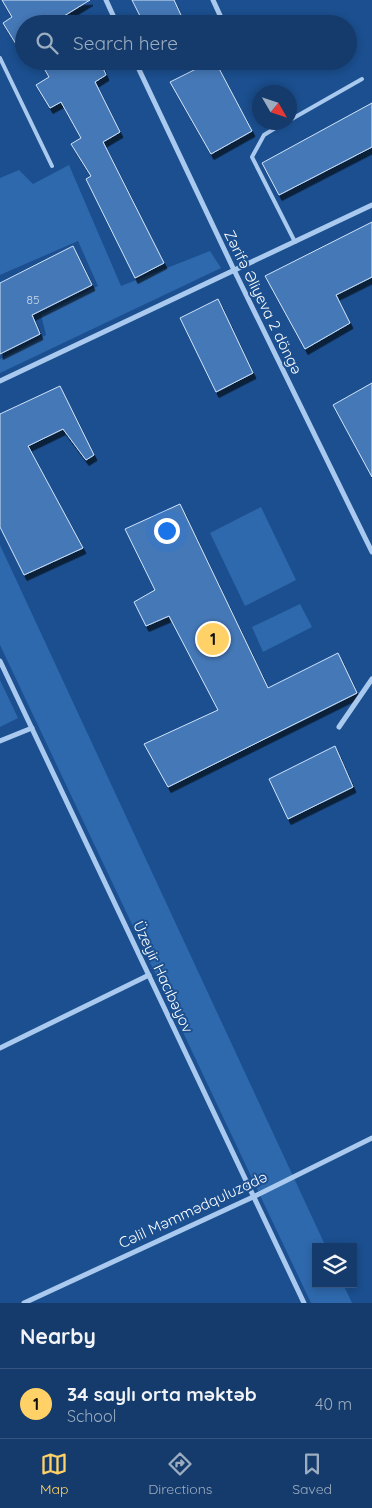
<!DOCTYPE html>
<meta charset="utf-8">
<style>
:root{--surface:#143b6b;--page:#1d4271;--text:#f1f3f6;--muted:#9dadc1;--line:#33557e;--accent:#ffd166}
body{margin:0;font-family:Quicksand,sans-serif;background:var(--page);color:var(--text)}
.controls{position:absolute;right:15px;bottom:15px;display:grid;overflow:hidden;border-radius:0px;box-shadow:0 2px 8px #0003}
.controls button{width:45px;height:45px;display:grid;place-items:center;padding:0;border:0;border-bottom:1px solid var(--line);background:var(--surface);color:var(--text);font:25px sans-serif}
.compass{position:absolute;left:252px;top:85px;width:45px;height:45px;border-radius:50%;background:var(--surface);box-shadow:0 2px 8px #0003;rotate:129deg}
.you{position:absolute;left:166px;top:530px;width:18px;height:18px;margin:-12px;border:4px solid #fff;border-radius:50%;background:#1a73e8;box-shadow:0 0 0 8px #1a73e833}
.badge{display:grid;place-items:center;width:32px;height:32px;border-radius:50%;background:var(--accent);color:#111;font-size:16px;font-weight:700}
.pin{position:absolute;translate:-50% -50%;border:2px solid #fff;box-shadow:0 1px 5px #0006}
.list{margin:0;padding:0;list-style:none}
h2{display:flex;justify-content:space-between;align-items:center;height:65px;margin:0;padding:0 20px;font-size:21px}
h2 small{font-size:16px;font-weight:400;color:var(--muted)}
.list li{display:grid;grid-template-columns:32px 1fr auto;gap:15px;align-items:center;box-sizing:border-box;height:70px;padding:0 20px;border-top:1px solid var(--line)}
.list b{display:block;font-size:19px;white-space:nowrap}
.list p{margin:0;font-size:16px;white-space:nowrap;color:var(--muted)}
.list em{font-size:16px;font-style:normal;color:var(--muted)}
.icon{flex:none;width:28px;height:28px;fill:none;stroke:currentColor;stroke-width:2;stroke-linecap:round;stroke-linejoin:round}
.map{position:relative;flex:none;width:372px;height:1303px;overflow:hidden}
.search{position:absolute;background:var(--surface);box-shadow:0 2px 8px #0003;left:15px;right:15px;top:15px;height:55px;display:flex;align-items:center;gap:12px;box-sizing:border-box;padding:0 18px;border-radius:28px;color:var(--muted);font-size:19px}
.sheet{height:135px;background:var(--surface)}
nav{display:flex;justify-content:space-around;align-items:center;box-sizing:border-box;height:70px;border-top:1px solid var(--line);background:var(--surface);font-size:14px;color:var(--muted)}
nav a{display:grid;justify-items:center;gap:2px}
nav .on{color:var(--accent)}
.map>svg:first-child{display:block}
</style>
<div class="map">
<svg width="372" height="1303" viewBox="0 0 372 1303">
<defs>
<filter id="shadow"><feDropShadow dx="3" dy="5.5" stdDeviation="0" flood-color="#0009"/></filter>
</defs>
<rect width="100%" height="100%" fill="#1b4f8f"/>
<!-- green -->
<g fill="#2e69ad">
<path d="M69,165l52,121 89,-35 11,17 -221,105v-14l46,-24 -5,-20 57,-29 -20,-45 -78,34v-97l19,-8 14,14z"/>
<path d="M261,507l35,73 -51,26 -35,-73z"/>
<path d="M0,545l326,702h-10v37h27l9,19h-41l-311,-658z"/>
<path d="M300,604l12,23 -49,25 -11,-25z"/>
<path d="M0,680l18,38 -18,9z"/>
</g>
<!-- building -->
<g fill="#4478b7" stroke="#cfe3fa" filter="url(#shadow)">
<path d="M2,0h88l-26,16 4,8h-44v33l-21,-34 9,-6z"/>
<path d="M132,0h42l11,24h-41z"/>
<path d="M40,61h60l6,14 -11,7 25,50 -17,10 61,121 -29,15 -49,-99 5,-3 -20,-32 10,-6 -20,-36 -11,6 -14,-23 13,-8z"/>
<path d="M212,61h3l37,70 -41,23 -41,-72z"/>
<path d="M372,103v44l-93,48 -17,-32z"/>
<path d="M372,222v55l-36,18 14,28 -45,26 -40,-73z"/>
<path d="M73,246l19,39 -60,30 8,19 -40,20v-71z"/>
<path d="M218,299l35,74 -37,19 -36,-74z"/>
<path d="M372,383v94l-39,-72z"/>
<path d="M60,386l34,69 -8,5 -23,-31 -35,17 55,102 -59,27 -24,-48v-113z"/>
<path d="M180,504l88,184 70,-35 19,40 -189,94 -24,-43 74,-34 -49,-94 -23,10 -12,-24 21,-12 -30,-61z"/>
<path d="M335,746l18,41 -65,32 -19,-40z"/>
</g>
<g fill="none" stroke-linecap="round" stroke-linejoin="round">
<!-- service -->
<g stroke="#a9c9ee" stroke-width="4">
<path d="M0,58l52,108"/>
<path d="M290,120l72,-41"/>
<path d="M285,122l-21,13 -12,22 43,85"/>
</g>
<!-- minor -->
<g stroke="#a9c9ee" stroke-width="5">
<path d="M106,0l11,24"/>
<path d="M213,0l11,24"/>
<path d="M135,61l99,209 138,282"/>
<path d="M0,381l372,-176"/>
<path d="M0,661l304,642"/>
<path d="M339,727l33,-48"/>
<path d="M0,741l32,-13"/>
<path d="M0,1048l149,-73"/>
<path d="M24,1303l229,-106 119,-59"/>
</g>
</g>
<g text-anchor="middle" stroke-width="4" stroke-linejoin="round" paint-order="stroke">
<!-- number labels -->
<g font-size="12" fill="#d0dded">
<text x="33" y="304">85</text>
</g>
<!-- street labels -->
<g font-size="15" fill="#fff" stroke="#1b4f8f">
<text transform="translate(263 302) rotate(64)" y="5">Zərifə Əliyeva 2 döngə</text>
<text transform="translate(163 977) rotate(65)" y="5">Üzeyir Hacıbəyov</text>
<text transform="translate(193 1210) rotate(-25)" y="5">Cəlil Məmmədquluzadə</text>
</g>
</g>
</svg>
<div class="controls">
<button><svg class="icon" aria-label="layers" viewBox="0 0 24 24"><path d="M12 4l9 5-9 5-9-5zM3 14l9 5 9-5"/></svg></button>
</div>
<svg class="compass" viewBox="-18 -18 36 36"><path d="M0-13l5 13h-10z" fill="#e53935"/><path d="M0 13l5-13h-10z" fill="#9dadc1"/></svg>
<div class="you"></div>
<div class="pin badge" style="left:213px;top:639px">1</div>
<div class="search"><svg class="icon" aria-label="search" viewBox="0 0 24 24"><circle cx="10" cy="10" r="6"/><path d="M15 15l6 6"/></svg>Search here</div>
</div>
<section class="sheet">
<h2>Nearby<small></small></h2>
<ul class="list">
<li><span class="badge">1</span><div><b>34 saylı orta məktəb</b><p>School</p></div><em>40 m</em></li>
</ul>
</section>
<nav>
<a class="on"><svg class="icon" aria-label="map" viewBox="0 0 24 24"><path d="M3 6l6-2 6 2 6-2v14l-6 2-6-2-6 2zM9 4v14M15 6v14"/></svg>Map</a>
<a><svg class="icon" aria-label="directions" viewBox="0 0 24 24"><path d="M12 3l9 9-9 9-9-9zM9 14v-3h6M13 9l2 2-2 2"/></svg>Directions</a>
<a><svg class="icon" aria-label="saved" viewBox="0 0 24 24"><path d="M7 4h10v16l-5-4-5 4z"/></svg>Saved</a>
</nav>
